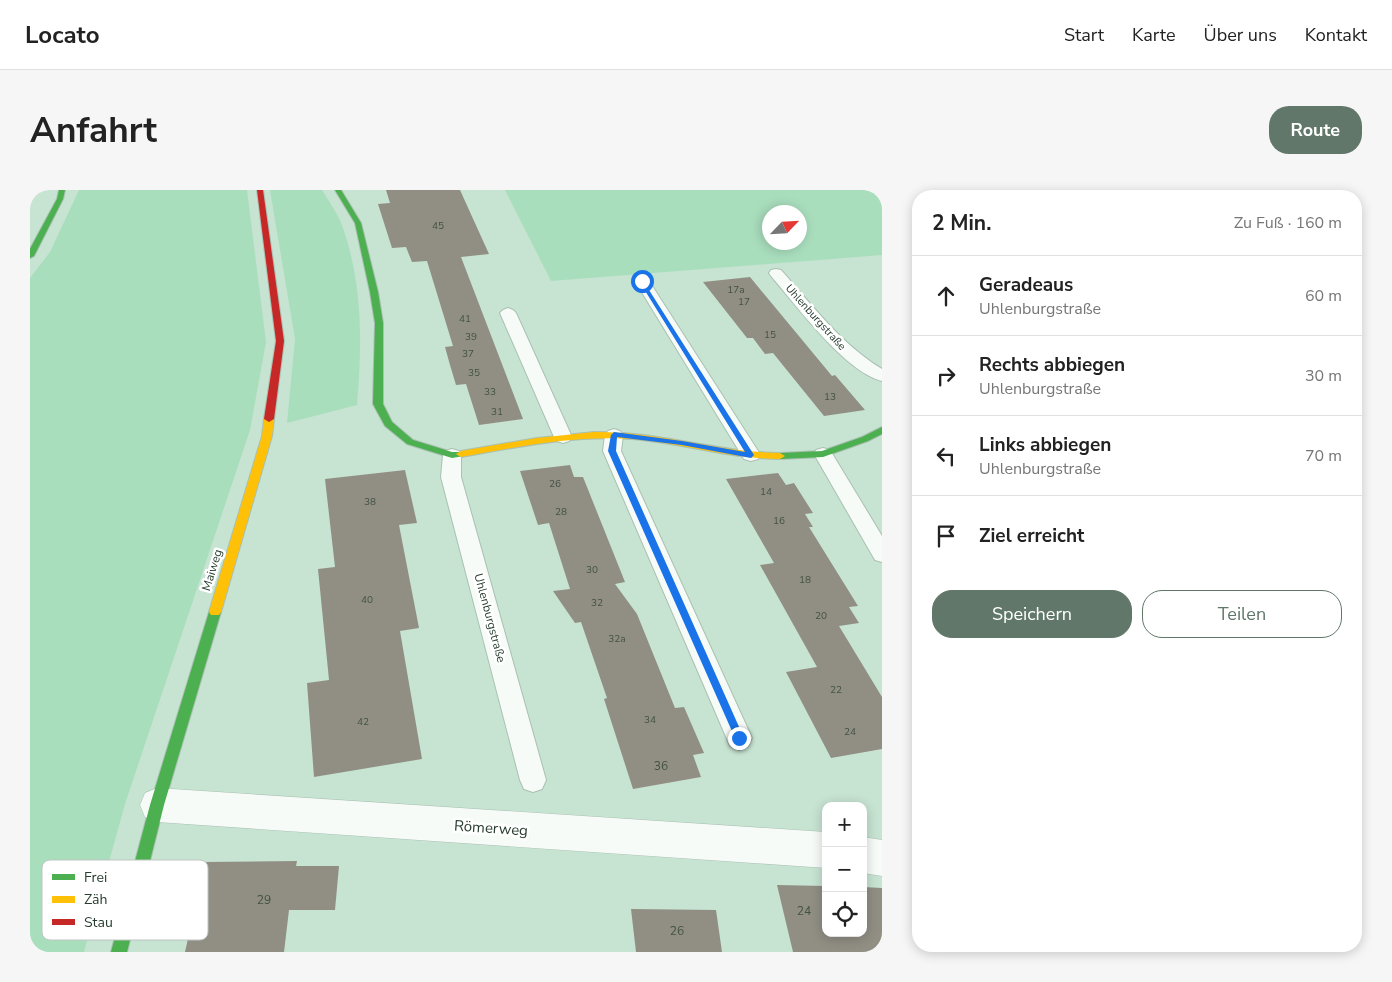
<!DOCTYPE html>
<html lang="de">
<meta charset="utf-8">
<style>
:root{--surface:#fff;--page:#f6f6f6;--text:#222;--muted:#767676;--line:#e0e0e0;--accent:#607769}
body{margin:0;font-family:"Nunito Sans",sans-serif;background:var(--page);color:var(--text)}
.controls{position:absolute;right:15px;bottom:15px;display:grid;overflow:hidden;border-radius:10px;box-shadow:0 2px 12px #0003}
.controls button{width:45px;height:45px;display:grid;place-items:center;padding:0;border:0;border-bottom:1px solid var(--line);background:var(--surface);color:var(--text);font:25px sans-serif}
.compass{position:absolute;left:732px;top:15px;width:45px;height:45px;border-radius:50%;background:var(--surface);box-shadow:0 2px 12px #0003;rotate:65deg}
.stop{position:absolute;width:15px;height:15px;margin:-11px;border:4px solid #1a73e8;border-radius:50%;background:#fff}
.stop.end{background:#1a73e8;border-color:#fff;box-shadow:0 1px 5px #0008}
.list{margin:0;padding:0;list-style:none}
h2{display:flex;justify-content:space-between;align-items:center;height:65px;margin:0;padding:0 20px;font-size:21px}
h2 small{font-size:16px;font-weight:400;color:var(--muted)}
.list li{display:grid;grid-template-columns:32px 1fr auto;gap:15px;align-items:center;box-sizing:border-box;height:80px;padding:0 20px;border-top:1px solid var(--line)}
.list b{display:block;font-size:19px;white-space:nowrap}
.list p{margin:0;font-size:16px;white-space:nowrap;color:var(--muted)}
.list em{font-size:16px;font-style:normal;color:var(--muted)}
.actions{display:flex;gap:10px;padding:15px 20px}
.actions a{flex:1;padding:11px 0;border:1px solid var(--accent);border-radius:20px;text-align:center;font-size:18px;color:var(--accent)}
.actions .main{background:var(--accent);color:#fff}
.icon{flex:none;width:28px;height:28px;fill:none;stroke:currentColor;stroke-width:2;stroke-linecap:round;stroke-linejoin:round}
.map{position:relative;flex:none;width:852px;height:762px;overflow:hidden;border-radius:20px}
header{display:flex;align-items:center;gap:30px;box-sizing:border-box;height:70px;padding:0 25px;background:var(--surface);border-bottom:1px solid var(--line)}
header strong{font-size:24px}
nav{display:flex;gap:28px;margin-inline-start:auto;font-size:18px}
.intro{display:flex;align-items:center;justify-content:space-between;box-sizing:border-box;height:120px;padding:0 30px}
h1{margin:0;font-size:35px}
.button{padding:12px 22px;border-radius:20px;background:var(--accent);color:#fff;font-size:18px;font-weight:700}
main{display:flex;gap:30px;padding:0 30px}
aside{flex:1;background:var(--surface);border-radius:20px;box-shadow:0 2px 12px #0003}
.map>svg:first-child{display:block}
</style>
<header>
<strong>Locato</strong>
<nav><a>Start</a><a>Karte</a><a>Über uns</a><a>Kontakt</a></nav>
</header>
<div class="intro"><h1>Anfahrt</h1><a class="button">Route</a></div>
<main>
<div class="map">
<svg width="852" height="762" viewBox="0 0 852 762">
<rect width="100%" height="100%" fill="#c7e3d2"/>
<!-- green -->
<g fill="#a9debd" fill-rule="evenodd">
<path d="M49,0h168l19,152 -16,88 -125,374 -41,148h-54v-674l20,-26z"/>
<path d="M240,0h52c8,13 18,27 22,41 19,57 18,115 13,174l-70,18 8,-84z"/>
<path d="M475,0h377v65l-331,26zM739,22h30v30h-30z"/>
</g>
<!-- building -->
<g fill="#918f84">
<path d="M356,0h74l29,64 -28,3 62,162 -44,6 -13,-41 -10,1 -6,-20 -5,-18 8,-1 -26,-85 -15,1 -6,-15 -14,1 -14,-44 12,-1z"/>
<path d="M720,87l82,99 3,-1 30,35 -41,6 -51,-63 -8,1 -12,-16h-6l-44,-56z"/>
<path d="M540,275l4,12h9l42,105 -10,2 22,30 38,94 9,-1 20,46 -11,2 8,22 -68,12 -29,-90 3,-1 -26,-76 -6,1 -22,-32 17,-2 -21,-66 -11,2 -18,-54z"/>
<path d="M375,280l12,53 -18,2 20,103 -19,3 22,128 -108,18 -7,-94 22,-3 -11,-111 17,-2 -10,-88z"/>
<path d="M748,283l8,12 8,-2 19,30 -8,1 8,13h-4l49,79 -9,1 10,16 -20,3 43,71v52l-51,9 -45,-86 31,-5 -57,-102 14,-2 -48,-84z"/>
<path d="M267,671l-1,5h43l-4,44h-46l-5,42h-99l4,-18h-3l18,-72z"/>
<path d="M747,695l49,1v47h37v-46l19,1v64h-89z"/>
<path d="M601,719l85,1 6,42h-86z"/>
</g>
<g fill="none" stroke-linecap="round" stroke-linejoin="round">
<defs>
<g id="lane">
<path d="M746,79l5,1c31,35 60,74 101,99v12c-38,-10 -85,-75 -111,-105l-2,-3 2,-3z"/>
<path d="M612,87l5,1 2,3 109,170 2,4 -2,4 -7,2 -7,-2 -109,-178 2,-3z"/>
<path d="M478,118l5,2 3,3 56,124 -3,4 -6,2 -6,-2 -3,-4 -54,-124 3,-3z"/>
<path d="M584,239l6,2 3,4 -2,16 131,287 -4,8 -9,4 -9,-4 -127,-295 2,-16 3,-4z"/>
<path d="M793,258l7,2 52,86v26l-7,-2 -61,-106 2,-4z"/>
<path d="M422,259l7,2 2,4v22l85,303 -4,9 -9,3 -9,-3 -4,-9 -79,-303 2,-22 2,-4z"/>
</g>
<g id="street">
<path d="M127,598l669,44v36l-669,-46 -12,-5 -5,-12 5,-12z"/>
<path d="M833,647l19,3v36l-19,-3z"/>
</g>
<g id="fast">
<path d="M29,0h6l-2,9 -29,57 -4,2v-9l27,-50z"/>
<path d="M305,0h6l20,33 17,69 5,31v81l9,18 21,18 39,12h12l2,2 -2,2 -12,2 -45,-14 -22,-18 -12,-22 2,-81 -5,-31 -15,-69z"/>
<path d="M852,237v7l-14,7 -45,16 -43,2 -5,-3 5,-3 42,-2 40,-14z"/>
<path d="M185,417l4,2 2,3 -57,193 -37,147h-16l39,-147 59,-193 2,-3z"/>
</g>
<g id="slow">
<path d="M239,226l5,3 -2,17 -51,176 -2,3h-8l-2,-3 53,-176 2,-17z"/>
<path d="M564,242c63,-1 123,20 186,21l5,3 -5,3c-50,0 -98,-16 -148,-20 -58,-4 -115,8 -171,18l-5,-3 5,-3 76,-13z"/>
</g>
<path id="jam" d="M227,0h6l21,151 -10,78 -5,3 -5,-3 12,-78z"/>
</defs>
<!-- lane casing -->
<use href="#lane" stroke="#aac0b2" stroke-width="2"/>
<!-- street casing -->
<use href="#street" stroke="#aac0b2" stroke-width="1"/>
<!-- fast casing -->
<use href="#fast" stroke="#aac0b2" stroke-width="2"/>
<!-- slow casing -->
<use href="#slow" stroke="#aac0b2" stroke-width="2"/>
<!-- jam casing -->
<use href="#jam" stroke="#aac0b2" stroke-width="2"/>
<!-- lane -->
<use href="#lane" fill="#f7fbf8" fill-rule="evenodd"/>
<!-- street -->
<use href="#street" fill="#f7fbf8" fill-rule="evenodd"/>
<!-- fast -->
<use href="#fast" fill="#4caf50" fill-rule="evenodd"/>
<!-- slow -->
<use href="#slow" fill="#ffc107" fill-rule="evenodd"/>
<!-- jam -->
<use href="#jam" fill="#c62828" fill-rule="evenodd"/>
</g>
<!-- route -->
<path fill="#1a73e8" d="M612,89l112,176 -3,3 -69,-13 -65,-8 -1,14 128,287 -5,4 -4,-4 -127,-287 3,-16 3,-3 68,9 63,11 -106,-171z"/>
<g text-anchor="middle" stroke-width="5" stroke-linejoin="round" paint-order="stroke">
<!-- number labels -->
<g font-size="10" fill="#425245">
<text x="408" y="39">45</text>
<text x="706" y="103">17a</text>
<text x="714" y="115">17</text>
<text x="435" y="132">41</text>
<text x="740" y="148">15</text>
<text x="441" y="150">39</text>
<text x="438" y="167">37</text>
<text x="444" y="186">35</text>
<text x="460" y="205">33</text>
<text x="800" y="210">13</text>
<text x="467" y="225">31</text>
<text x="525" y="297">26</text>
<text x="736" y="305">14</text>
<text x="340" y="315">38</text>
<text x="531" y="325">28</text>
<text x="749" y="334">16</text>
<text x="562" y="383">30</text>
<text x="775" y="393">18</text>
<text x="337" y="413">40</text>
<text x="567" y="416">32</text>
<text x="791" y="429">20</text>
<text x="587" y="452">32a</text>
<text x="806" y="503">22</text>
<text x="620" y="533">34</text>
<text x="333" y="535">42</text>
<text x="820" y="545">24</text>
</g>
<!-- far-street labels -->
<g font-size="11" fill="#283d30" stroke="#fff">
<text transform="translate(786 127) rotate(48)" y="4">Uhlenburgstraße</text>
</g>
<!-- street labels -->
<g font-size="12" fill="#283d30" stroke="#fff">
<text transform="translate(182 380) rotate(-73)" y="4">Maiweg</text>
<text transform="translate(460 428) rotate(75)" y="4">Uhlenburgstraße</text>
</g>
<!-- near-number labels -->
<g font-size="12" fill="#425245">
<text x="631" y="580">36</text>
<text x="234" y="714">29</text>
<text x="774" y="725">24</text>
<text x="647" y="745">26</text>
</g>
<!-- near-street labels -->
<g font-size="15" fill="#283d30" stroke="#fff">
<text transform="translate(461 638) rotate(4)" y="5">Römerweg</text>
</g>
</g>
<!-- legend -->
<rect x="12" y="670" width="166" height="80" rx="8" fill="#fff" stroke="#bec5c1" stroke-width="1"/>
<rect x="22" y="684" width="23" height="6" fill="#4caf50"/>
<rect x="22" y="706" width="23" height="7" fill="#ffc107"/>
<rect x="22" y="729" width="23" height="6" fill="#c62828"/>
<g font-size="14" fill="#283d30">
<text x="54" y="692">Frei</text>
<text x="54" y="714">Zäh</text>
<text x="54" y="737">Stau</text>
</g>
</svg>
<div class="controls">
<button>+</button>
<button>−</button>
<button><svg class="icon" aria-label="locate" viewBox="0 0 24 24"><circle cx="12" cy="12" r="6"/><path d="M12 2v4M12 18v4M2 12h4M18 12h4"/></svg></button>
</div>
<svg class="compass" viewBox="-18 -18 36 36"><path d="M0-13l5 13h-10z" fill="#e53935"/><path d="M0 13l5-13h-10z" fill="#767676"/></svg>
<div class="stop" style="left:612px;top:91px"></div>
<div class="stop end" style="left:709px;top:548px"></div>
</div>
<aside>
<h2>2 Min.<small>Zu Fuß · 160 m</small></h2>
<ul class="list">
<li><svg class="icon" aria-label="ahead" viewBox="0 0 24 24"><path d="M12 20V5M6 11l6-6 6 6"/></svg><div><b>Geradeaus</b><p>Uhlenburgstraße</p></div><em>60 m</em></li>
<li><svg class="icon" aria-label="right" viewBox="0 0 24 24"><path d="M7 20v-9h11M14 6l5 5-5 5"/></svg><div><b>Rechts abbiegen</b><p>Uhlenburgstraße</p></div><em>30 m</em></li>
<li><svg class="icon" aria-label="left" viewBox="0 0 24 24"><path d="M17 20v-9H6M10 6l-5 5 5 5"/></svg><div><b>Links abbiegen</b><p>Uhlenburgstraße</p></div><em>70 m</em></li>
<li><svg class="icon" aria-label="arrive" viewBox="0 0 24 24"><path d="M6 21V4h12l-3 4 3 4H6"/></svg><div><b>Ziel erreicht</b></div></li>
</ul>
<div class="actions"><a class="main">Speichern</a><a>Teilen</a></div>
</aside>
</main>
